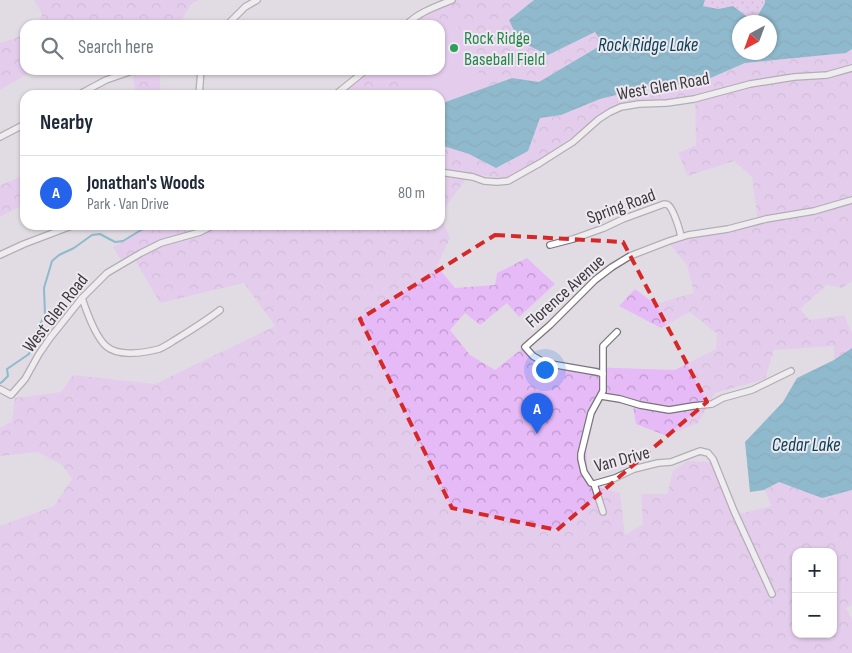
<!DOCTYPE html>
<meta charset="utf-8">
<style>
:root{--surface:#fff;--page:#f2f2f3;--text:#1f2937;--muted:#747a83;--line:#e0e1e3;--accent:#2563eb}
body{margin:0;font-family:"Sofia Sans Condensed",sans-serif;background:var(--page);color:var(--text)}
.controls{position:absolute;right:15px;bottom:15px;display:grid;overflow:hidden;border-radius:10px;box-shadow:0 1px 4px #0004}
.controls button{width:45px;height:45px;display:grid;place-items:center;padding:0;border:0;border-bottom:1px solid var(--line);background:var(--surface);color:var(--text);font:25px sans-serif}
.compass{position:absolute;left:732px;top:15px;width:45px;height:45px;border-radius:50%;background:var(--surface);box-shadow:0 1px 4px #0004;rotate:221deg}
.you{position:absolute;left:544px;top:369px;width:18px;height:18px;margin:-12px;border:4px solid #fff;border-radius:50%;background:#1a73e8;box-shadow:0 0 0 8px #1a73e833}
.badge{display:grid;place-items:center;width:32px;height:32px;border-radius:50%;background:var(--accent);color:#fff;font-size:16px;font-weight:700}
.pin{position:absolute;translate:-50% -41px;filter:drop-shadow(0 1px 2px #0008)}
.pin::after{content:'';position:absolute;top:26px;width:18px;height:15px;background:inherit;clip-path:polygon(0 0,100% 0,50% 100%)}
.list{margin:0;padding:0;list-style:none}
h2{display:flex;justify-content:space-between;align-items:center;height:65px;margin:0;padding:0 20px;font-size:21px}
h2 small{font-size:16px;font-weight:400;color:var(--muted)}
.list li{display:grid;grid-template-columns:32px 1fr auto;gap:15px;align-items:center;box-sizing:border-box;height:75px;padding:0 20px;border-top:1px solid var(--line)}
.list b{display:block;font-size:19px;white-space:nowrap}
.list p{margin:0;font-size:16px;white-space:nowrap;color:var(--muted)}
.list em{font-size:16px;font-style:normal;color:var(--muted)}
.icon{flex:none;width:28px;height:28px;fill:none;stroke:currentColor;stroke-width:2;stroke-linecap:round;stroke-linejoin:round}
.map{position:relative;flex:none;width:852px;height:653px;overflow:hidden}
.search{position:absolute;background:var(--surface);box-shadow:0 1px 4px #0004;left:20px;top:20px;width:425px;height:55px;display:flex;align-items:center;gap:12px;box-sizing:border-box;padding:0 18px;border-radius:15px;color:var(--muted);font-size:19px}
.panel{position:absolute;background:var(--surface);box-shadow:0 1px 4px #0004;left:20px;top:90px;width:425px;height:140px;border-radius:15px}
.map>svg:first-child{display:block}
</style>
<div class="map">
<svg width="852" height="653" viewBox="0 0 852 653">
<defs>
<pattern id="grass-dots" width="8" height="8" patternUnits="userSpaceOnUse" patternTransform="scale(1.25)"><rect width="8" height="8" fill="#e6baf7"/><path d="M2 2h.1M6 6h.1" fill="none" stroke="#bc98c9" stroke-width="1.8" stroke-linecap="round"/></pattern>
<pattern id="forest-crowns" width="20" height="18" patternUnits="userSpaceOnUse" patternTransform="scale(1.25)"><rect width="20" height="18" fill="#e6baf7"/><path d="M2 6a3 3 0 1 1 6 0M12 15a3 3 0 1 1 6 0" fill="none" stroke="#bc98c9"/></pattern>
<pattern id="water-waves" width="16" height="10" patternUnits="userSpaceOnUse" patternTransform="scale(1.25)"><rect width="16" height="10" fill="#2a8eaf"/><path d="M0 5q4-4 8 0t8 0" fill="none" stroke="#257590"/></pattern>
</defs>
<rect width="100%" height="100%" fill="#e1dce3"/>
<!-- grass -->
<path fill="url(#grass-dots)" d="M705,0h60v2l-11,20 -21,-16 -15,3 -15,-3z"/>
<!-- forest -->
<g fill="url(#forest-crowns)" fill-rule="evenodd">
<path d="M34,0h165l-8,4 -12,21h-140l3,-11z"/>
<path d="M449,0h85l-25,20 86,12 8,12 -64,38 -27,-4 -72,26v-9h-109l35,-25h74v-45h-34z"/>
<path d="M25,35v35h9l-34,20v-47z"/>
<path d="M852,49v232l-10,7 -15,-3 -27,24 9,11 35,-5 8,18v15l-18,12v-14l-60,4 -9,29 -50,14 -17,30 -31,13 -31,-12 -3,-18 -35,-7 -12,24 1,61 33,9 5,42 18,-11 -2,-30h26l6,-23 14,-10 23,1 26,53 35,-9 -6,-16 14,-8 43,16 30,-8v115l-6,3 6,11v34h-852v-127l54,-20 18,-27 -10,-14 -24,-13 -38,4v-28l12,-7 3,-23 46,-6 12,-17 82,9 120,-58 -31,-43 -84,20 -27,-46 -11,5 -9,-15 34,-21 9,-1h284v-80l29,9 27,14 32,-17 12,-33 21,-3 39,-16 48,-12 51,-4 46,-20 101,-10zM695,95l1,50 -18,8 10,23 46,-15 18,16 6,45 -91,19 20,24 7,28 -39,11 -20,-15 -16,17 42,22 29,-16 27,22 -1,15 -41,21 -116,-4 -36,-18 -28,22 -25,-15 -20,-25 15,-17 15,12 27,-22 12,14 36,-33 -28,-26 -30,15 -2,12 -40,3 -18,-22 13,-28 -10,-24 30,-40 40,5 103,-70zM796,552h37v82h-37z"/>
<path d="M129,70h30l2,25h-25l-4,-24z"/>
<path d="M25,175v29l-25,13v-32z"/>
</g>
<!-- garden -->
<path fill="#e6baf7" d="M454,16l31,72 -45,16v-9h-26l-9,-19 -1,-6h36v-44z"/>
<!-- water -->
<g fill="url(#water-waves)" fill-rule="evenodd">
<path d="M534,0h171l-2,6 15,3 15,-3 21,16 11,-19v-3h87v49l-6,4 -101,10 -46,20 -51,4 -48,12 -39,16 -21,3 -12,33 -32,17 -27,-14 -29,-9v-41l72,-26 27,4 64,-38 -8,-12 -47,23 -29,-14 -10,-21zM740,22h30v30h-30z"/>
<path d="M852,348v142l-30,8 -43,-16 -15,8 -14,2 -5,-50 38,-40 14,-24 37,-18z"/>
</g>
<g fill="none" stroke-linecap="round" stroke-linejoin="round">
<!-- stream -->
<path stroke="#2a8eaf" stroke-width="2" d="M0,383l2,-1 6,-6 -1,-7 22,-15 6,-20 10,-19 -1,-27 8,-27 7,-6 15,-7 18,-13 8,-1 15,8 8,-1 18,-11 11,-5"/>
<defs>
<g id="minor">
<path d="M227,25l18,-18 12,-7"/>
<path d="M406,25c13,-13 29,-18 46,-25"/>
<path d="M78,95l28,-15 29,-10"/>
<path d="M199,95l2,-25"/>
<path d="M335,95l31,-25"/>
<path d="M0,137l25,-13"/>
<path d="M440,172l33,5 11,4 13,1 11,-1 32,-18 33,-21 26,-23 11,-7 11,-5 18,-3 28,-1 27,-4 56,-15 44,-7 33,-2 25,-7"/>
<path d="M550,245l23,-6 31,-11 19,-9 41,-15c1,0 3,0 4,1 5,3 12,25 13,32"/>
<path d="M0,255l24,-11 50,-19"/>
<path d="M82,298c5,15 13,38 24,48 12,11 38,7 53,3 5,-2 11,-6 16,-9 16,-10 31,-19 45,-30"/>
<path d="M617,332l-14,14v45l-12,22 -10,41v5l3,13 7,11 3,1 21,-6 19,-9 24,-6 13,-1 29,-11 8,2 5,6 21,52 38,83"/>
<path d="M603,374l-6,-2 -52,-9 -12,-7 -8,-9 25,-22 45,-45 17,-13 18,-11 39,-15 19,-6 40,-6 38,-10 48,-8 38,-11"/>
<path d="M0,389l11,6 14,-16 14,-25 11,-16 32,-40 25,-25 34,-20 20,-10 39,-11 14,-7"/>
<path d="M601,396l19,3 20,6 29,5 24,-4 19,-2 11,-6 29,-8 39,-19"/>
<path d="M594,484l9,28"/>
</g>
</defs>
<!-- minor casing -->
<use href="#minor" stroke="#79757b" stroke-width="8"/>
<!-- minor -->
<use href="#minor" stroke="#fff" stroke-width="5.5"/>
</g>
<!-- marked area -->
<path d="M0 0H852V653H0ZM495,235l128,7 84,160 -150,128 -105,-22 -92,-189z" fill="#e1dce3" fill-opacity=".55" fill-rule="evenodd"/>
<path fill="none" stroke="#d62828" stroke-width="4" stroke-dasharray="10 6" stroke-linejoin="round" d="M495,235l128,7 84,160 -150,128 -105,-22 -92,-189z"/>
<!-- markers -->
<circle fill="#2e9e5b" stroke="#eee9f1" stroke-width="2" cx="454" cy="48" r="5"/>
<g text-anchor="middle" stroke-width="4" stroke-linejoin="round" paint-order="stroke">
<!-- leisure labels -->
<g font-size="18" fill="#27864d" stroke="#eee9f1" text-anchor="start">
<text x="464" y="44">Rock Ridge<tspan x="464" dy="21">Baseball Field</tspan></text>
</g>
<!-- street labels -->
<g font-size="18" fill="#3c3a3d" stroke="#eee9f1">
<text transform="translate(663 86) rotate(-10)" y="6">West Glen Road</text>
<text transform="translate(621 206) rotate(-20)" y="6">Spring Road</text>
<text transform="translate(565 291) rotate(-42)" y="6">Florence Avenue</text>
<text transform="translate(55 313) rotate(-52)" y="6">West Glen Road</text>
<text transform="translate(622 459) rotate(-15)" y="6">Van Drive</text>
</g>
<!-- water labels -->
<g font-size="19" font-style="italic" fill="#074153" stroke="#eee9f1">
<text x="648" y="51">Rock Ridge Lake</text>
<text x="806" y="451">Cedar Lake</text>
</g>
</g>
</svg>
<div class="controls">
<button>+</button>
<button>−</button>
</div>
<svg class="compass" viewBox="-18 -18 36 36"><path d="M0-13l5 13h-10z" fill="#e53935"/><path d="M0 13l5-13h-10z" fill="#747a83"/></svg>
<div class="you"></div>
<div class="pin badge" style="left:537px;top:434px">A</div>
<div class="search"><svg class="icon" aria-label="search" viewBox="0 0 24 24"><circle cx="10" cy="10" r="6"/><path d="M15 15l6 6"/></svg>Search here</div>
<section class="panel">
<h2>Nearby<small></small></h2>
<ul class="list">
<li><span class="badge">A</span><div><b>Jonathan's Woods</b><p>Park · Van Drive</p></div><em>80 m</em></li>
</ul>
</section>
</div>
